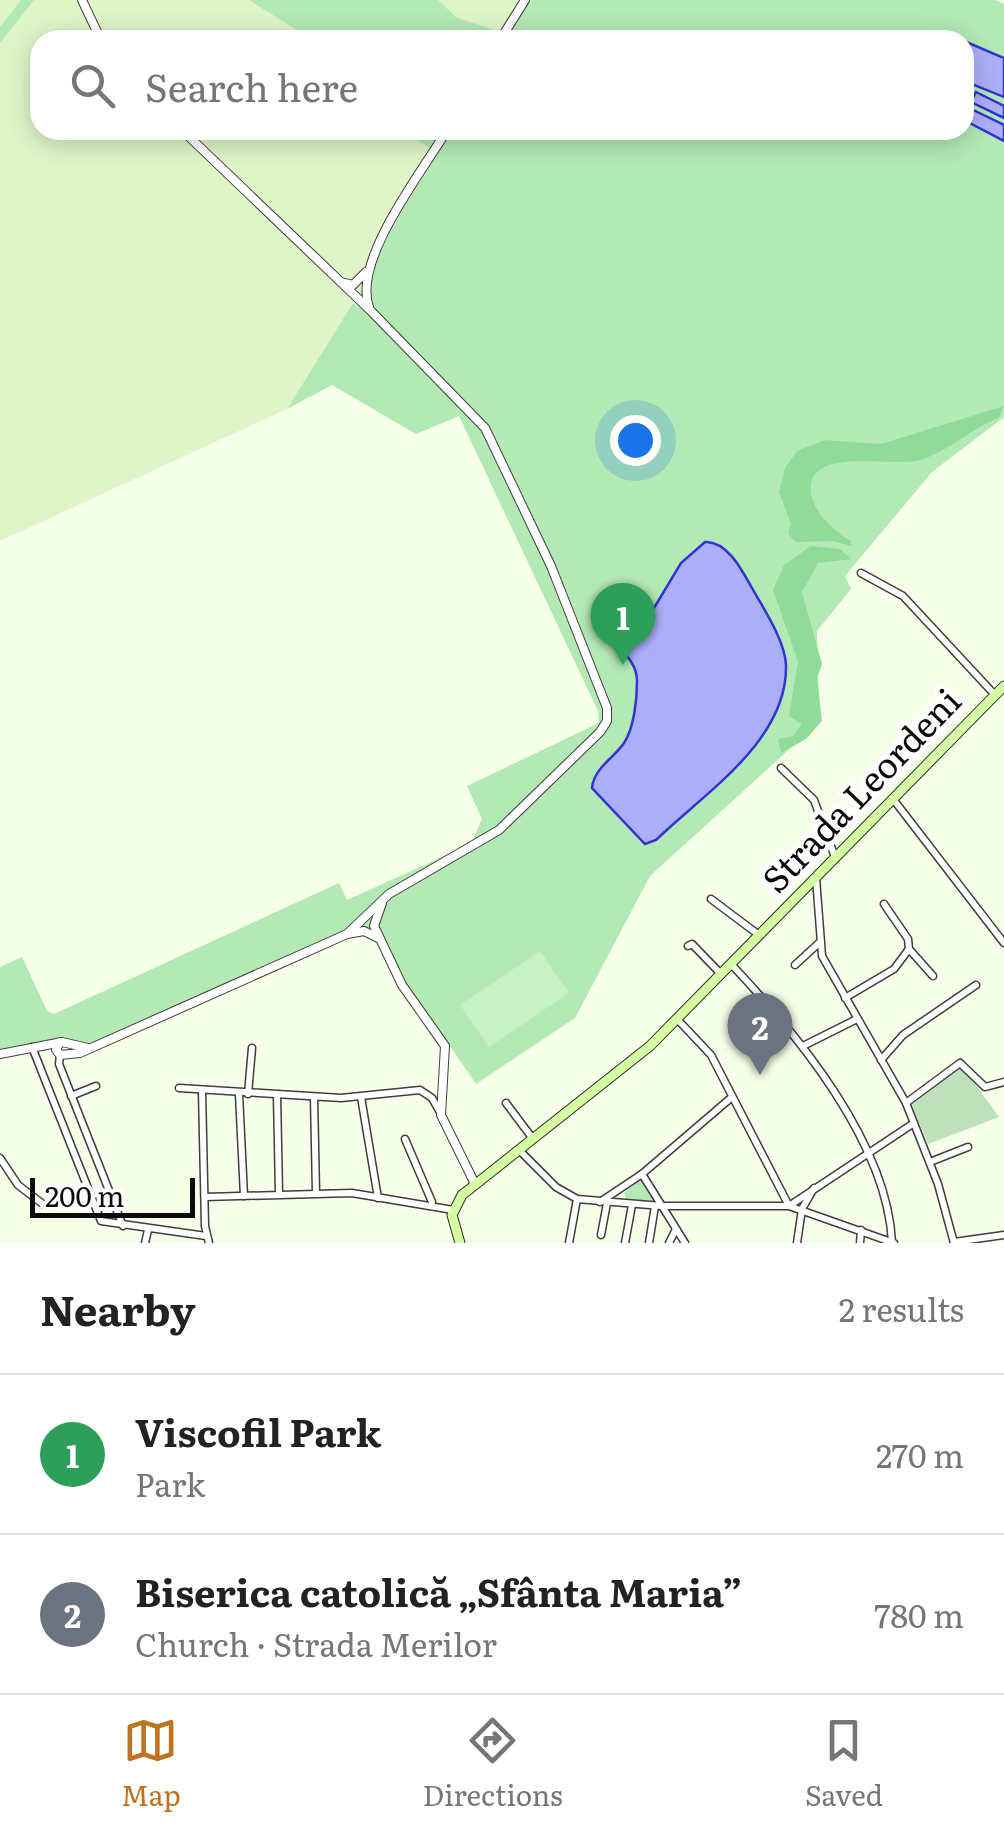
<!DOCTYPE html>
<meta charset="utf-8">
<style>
:root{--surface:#fff;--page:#f2f2f2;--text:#222;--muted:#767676;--line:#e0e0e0;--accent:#bd7320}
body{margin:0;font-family:Literata,serif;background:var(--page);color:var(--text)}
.scale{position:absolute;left:30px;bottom:25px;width:165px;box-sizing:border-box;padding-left:10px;border:5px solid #0b0b0b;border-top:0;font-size:28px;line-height:35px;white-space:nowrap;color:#0b0b0b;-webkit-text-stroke:8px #fff;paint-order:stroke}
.you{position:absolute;left:635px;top:440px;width:35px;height:35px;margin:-25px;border:8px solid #fff;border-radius:50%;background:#1a73e8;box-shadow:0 0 0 15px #1a73e833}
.badge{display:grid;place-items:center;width:65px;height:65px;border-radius:50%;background:var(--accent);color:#fff;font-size:32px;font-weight:700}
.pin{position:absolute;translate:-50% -82px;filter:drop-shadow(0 2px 5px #0008)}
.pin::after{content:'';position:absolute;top:52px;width:35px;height:30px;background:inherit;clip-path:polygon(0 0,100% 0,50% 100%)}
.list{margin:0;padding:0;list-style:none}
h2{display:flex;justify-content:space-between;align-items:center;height:130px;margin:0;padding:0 40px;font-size:42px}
h2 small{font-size:32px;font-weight:400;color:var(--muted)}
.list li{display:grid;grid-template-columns:65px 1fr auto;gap:30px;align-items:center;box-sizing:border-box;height:160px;padding:0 40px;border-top:2px solid var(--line)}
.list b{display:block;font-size:38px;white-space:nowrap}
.list p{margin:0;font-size:32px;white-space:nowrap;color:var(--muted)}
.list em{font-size:32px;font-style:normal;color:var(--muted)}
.icon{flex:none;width:55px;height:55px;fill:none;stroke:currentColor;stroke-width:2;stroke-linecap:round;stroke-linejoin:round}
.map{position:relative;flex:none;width:1004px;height:1243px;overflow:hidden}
.search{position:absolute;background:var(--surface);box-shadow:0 5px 25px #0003;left:30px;right:30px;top:30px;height:110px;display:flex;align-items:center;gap:25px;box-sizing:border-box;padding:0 35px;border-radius:30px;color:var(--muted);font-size:38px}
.sheet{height:450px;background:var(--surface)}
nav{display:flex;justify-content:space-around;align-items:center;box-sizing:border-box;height:140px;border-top:2px solid var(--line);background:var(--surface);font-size:28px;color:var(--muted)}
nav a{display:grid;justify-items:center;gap:5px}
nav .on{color:var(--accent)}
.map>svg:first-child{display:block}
</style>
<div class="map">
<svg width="1004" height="1243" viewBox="0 0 1004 1243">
<rect width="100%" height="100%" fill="#f6ffe8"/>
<!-- farmland -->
<path fill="#dff5c8" d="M0,0h530l-25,40h-465v90h412l-68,114 -12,23 -3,28 -10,13 -6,-5 -66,106 -287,132z"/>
<!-- green -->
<g fill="#b2e9b5">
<path d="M21,0h13l-34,43v-16z"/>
<path d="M249,0h189l19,18 44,14 -4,8h-184z"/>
<path d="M530,0h465l9,4v413l-72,55 -87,104 6,13 -34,42 2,76 -13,27 -156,142 -75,142 -99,66 -101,-147 -20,-3 -253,106 -24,6 -22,-7 -56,12v-84l22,-10 25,54 7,3 285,-131 8,17 124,-56 11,-25 -15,-33 132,-63 -1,-12 -139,-295 -43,18 -84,-49 -45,24 66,-106 6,5c14,-19 14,-43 25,-64 20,-39 45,-76 68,-114h512v-90h-459z"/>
<path d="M402,130h40l-11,19z"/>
<path d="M642,1178l14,24 -29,-1 -3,-8z"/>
</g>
<!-- forest -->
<g fill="#91db9a">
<path d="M1004,406l-5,12c-27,10 -49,32 -76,41 -30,11 -118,-16 -112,35 3,19 24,38 40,47v5l-18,-5 -37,1 -8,-8 3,-10 -12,-32 6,-24 12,-17 28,-11 56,4z"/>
<path d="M811,546l29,3 11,10 -33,4 -16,29 20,72 -5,14 5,43 -16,18 -25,14 -3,-14 15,-3 9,-12 -13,-8 9,-54 -25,-72 11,-25z"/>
</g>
<!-- cemetery -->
<path fill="#bee0ba" d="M962,1066l37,51 -71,27 -16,-39z"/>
<!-- pitch -->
<path fill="#c7f0c4" d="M540,951l29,42 -80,54 -29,-42z"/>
<!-- water -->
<g fill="#acaff8" stroke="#3135d1" stroke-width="2.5">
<path d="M964,41l40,17v39l-40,-16z"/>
<path d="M976,92l28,14v12l-33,-16z"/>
<path d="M969,108l35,17v16l-40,-21z"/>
<path d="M705,542c22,-1 37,28 47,46 12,21 33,53 34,77 2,76 -83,129 -130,175l-11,4 -53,-56c2,-20 21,-29 32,-45 10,-15 13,-43 13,-62 0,-27 -31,-37 -32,-61l9,-8 40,-4 27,-45z"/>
</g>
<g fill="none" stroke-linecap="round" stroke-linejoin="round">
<defs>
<g id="minor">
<path d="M861,573l42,23 92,99"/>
<path d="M781,768l33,32 21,57"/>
<path d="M893,799l111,144"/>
<path d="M816,878l6,78 84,147 32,81 16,59"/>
<path d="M711,899l48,36"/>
<path d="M688,946l4,-2 29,30"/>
<path d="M909,949l24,27"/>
<path d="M731,964c66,70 156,178 161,278"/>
<path d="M795,965l25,-23"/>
<path d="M845,998l49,-29 15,-20 -1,-10 -24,-35"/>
<path d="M677,1019l34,36 78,151 125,-83"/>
<path d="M803,1046l54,-27"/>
<path d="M32,1047l69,174 105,15"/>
<path d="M60,1055l-1,9 64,162"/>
<path d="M881,1060l22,-25 73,-50"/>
<path d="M179,1088l162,10 79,-8 12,8 9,16"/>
<path d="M202,1091l3,135 4,17"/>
<path d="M239,1094l5,102"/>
<path d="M248,1094l4,-46"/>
<path d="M277,1095l2,99"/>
<path d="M71,1096l25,-10"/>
<path d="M314,1097l2,96"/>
<path d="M361,1097l17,101"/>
<path d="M506,1103l27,36"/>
<path d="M906,1103l54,-40 25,24 19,-5"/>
<path d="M405,1139l27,63"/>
<path d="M519,1150l37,37 21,12 85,7h127l105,37"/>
<path d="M0,1158l18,27 26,20"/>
<path d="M930,1162l38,-15"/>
<path d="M642,1174l43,69"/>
<path d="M205,1197l147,-4 101,17"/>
<path d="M600,1202l42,-28 90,-77"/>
<path d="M601,1235l6,-32"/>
<path d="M954,1242l50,-7"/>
<path d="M145,1243l3,-13"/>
<path d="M569,1243l8,-44"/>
<path d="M625,1243l7,-38"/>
<path d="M649,1243l6,-37"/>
<path d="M669,1243l7,-14"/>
<path d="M797,1243l5,-34 12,-21"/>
<path d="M860,1243l1,-13"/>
</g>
<g id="tertiary">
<path d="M82,0l19,40"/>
<path d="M500,40l25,-40"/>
<path d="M182,130l189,181 114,117 66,138 56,142v13l-7,11 -101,98 -110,64 -42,40"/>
<path d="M341,282l12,3 13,-13"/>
<path d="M369,307c-17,-47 54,-136 78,-177"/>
<path d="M382,903l-8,23 28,59 43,61 -4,69 34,69"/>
<path d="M60,1042l-4,8 4,5 20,-2 267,-119 17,-3 16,8"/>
<path d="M0,1054l62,-12 26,6"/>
</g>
<path id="secondary" d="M460,1243l-8,-28 10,-20 188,-149 354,-360"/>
</defs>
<!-- minor casing -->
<use href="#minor" stroke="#3e3e3e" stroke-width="9"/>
<!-- tertiary casing -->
<use href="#tertiary" stroke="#3e3e3e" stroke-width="10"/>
<!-- secondary casing -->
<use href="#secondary" stroke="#2d2d2d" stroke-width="11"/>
<!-- minor -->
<use href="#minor" stroke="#fff" stroke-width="6"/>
<!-- tertiary -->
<use href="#tertiary" stroke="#fff" stroke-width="8"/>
<!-- secondary -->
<use href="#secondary" stroke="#d4ffa3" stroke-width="9"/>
</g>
<g text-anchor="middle" stroke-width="10" stroke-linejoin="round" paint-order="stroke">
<!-- street labels -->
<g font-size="35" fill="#0b0b0b" stroke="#fff">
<text transform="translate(862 791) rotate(-46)" y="12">Strada Leordeni</text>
</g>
</g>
</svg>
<div class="scale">200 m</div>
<div class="you"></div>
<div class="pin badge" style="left:623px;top:665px;background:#2e9e5b">1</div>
<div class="pin badge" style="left:760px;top:1075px;background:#6b7280">2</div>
<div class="search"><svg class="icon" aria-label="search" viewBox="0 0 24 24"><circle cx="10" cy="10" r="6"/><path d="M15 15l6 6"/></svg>Search here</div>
</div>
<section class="sheet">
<h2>Nearby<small>2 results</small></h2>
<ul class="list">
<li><span class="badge" style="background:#2e9e5b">1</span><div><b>Viscofil Park</b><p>Park</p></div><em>270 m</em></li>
<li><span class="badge" style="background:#6b7280">2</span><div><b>Biserica catolică „Sfânta Maria”</b><p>Church · Strada Merilor</p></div><em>780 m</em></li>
</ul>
</section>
<nav>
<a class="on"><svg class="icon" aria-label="map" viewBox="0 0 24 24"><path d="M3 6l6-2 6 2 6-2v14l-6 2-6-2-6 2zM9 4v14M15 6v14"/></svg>Map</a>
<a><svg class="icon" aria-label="directions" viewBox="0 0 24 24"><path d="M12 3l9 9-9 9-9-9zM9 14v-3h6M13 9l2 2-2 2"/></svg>Directions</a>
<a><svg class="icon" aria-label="saved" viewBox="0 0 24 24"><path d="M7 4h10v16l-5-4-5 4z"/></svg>Saved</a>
</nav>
